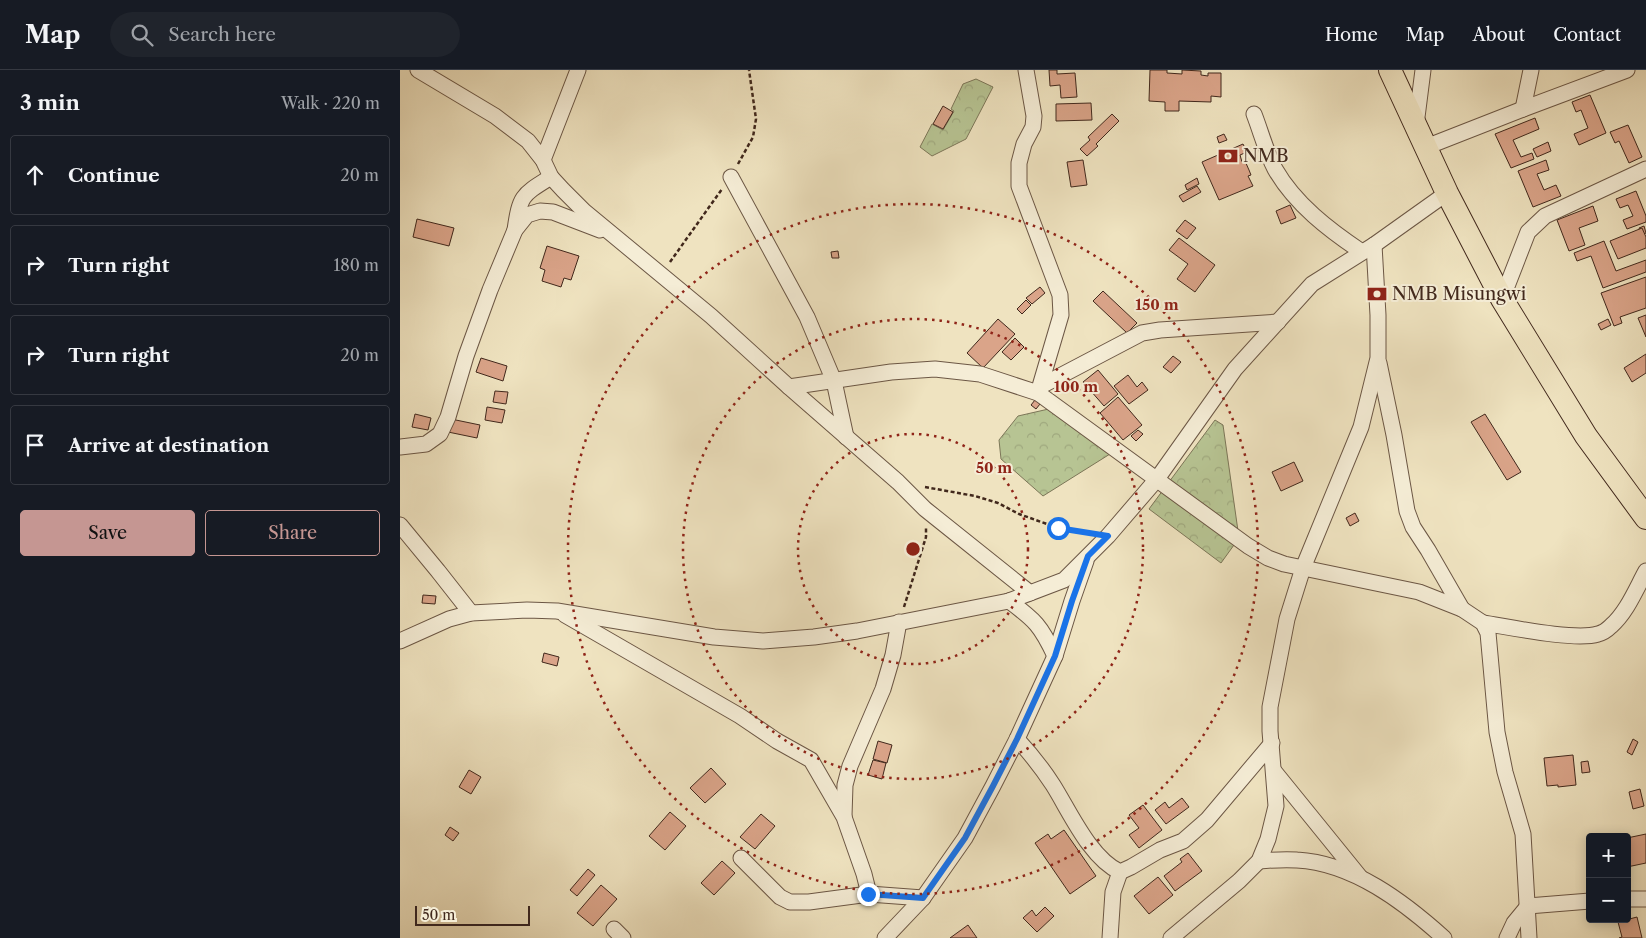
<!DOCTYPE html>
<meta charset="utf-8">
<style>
:root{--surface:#171b24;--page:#20242c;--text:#f1f3f6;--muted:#9ea1a6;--line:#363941;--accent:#c59692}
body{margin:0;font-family:"Libre Caslon Text",serif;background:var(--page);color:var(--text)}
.controls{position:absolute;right:15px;bottom:15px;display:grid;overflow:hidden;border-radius:5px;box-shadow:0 2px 12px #0003}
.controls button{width:45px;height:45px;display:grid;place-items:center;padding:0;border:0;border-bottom:1px solid var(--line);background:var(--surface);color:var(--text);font:25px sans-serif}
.scale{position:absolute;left:15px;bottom:12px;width:115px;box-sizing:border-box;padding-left:5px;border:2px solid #41281c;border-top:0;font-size:14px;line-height:18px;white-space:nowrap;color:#41281c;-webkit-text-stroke:4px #f5edd6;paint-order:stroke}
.stop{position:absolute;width:15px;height:15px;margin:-11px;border:4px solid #1a73e8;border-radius:50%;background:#fff}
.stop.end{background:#1a73e8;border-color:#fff;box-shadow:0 1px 5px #0008}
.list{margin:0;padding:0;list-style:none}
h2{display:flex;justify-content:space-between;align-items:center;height:65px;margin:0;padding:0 20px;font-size:21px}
h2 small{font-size:16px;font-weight:400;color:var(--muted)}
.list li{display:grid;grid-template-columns:32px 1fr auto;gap:15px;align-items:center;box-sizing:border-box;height:80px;margin:0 10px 10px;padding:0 10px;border:1px solid var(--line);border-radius:5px}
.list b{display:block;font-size:19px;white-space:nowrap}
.list em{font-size:16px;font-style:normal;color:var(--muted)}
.actions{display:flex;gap:10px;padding:15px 20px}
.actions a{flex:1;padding:11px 0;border:1px solid var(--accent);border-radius:5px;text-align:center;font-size:18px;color:var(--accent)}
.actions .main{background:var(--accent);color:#111}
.icon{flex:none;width:28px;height:28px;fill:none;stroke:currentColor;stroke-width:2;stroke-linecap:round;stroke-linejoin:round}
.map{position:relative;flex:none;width:1246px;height:868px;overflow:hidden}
header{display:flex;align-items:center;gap:30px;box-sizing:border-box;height:70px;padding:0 25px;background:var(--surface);border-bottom:1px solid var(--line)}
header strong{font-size:24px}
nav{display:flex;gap:28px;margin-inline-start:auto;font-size:18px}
.search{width:350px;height:45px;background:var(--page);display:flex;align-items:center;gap:12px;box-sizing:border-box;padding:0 18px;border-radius:28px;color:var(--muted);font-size:19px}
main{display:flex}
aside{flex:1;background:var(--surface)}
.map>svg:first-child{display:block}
</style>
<header>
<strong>Map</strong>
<div class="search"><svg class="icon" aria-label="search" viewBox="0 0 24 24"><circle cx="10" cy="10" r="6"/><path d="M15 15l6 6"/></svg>Search here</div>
<nav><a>Home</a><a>Map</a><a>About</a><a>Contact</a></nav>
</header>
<main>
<aside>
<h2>3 min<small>Walk · 220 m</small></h2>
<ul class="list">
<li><svg class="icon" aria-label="ahead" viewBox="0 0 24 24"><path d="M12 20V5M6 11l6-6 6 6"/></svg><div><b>Continue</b></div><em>20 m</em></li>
<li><svg class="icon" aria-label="right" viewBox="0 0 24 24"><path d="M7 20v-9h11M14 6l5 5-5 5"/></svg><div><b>Turn right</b></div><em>180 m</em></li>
<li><svg class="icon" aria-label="right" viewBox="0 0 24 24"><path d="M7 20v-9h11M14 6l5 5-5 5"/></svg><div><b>Turn right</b></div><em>20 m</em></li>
<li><svg class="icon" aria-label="arrive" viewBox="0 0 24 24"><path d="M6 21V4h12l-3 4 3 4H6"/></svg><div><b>Arrive at destination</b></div></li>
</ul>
<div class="actions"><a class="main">Save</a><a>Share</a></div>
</aside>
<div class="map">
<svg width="1246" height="868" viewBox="0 0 1246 868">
<defs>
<pattern id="forest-crowns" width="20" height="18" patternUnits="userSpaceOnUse" patternTransform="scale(1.25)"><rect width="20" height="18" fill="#b7c493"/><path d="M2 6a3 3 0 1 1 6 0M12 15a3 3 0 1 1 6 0" fill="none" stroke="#9fa87e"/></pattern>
</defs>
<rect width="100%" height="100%" fill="#efe3c0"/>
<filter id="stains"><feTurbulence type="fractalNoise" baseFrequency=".004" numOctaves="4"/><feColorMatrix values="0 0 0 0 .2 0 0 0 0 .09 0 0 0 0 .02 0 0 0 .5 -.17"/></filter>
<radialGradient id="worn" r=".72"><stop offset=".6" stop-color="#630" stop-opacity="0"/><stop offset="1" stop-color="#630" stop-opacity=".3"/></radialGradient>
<!-- forest -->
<g fill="url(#forest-crowns)" stroke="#7c7658">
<path d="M576,9l17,8 -27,52 -34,17 -12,-9 12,-23 11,6 11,-19 -3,-2 12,-25z"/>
<path d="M653,338l57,46 -67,42 -42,-37 -2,-19 19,-24z"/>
<path d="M815,350l8,5 16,113 -18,25 -72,-54z"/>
</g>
<!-- building -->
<g fill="#daa489" stroke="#41281c">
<path d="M649,0h8v4l18,-1 2,24 -16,1 -1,-13 -10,1z"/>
<path d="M750,0h17v3l15,1v-4l19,1v4l7,1v-3h13v24l-10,-1v6l-32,-1v10h-14v-9l-16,-1z"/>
<path d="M1190,25l16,38 -27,12 -5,-11 14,-6 -7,-18 -5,2 -4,-10z"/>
<path d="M691,33l1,17 -36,1v-17z"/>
<path d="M543,36l10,6 -10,17 -10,-5z"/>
<path d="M712,44l7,7 -23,23 2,2 -11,10 -7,-7 10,-9 -2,-3z"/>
<path d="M1135,48l4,11 -26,11 8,17 11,-4 2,6 -23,9 -16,-34z"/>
<path d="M1228,55l14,32 -13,6 -10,-22 -4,2 -5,-11z"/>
<path d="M824,64l3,6 -8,3 -2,-6z"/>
<path d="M1148,72l3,9 -14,6 -4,-8z"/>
<path d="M843,74l4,8 -7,3 2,7 3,-1 4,9 2,5 -3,1 5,10 -34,14 -17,-38z"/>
<path d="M683,90l4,25 -16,2 -4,-25z"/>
<path d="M1146,90l3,10 -12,4 7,16 12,-5 5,11 -28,11 -15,-36z"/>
<path d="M797,108l2,6 -12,6 -2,-5z"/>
<path d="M797,116l4,6 -18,10 -4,-6z"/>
<path d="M1236,121l10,25v6l-19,7 -4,-9 10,-4 -5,-11 -8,3 -4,-9z"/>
<path d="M890,135l6,13 -15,6 -5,-13z"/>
<path d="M1193,136l5,15 -19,7 6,17 -16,6 -12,-31z"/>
<path d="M17,149l37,9 -5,18 -36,-9z"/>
<path d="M785,150l11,8 -9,11 -11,-8z"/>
<path d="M1244,156l2,7 -4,2 -3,-7z"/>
<path d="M1242,158l4,9v11l-28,11 -8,-18z"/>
<path d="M779,168l36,27 -20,27 -18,-13 11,-15 -19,-14z"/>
<path d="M1204,171l12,30 30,-11v12l-43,16 -12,-32 -14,5 -3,-8z"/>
<path d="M147,176l32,10 -8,24 -7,-2 -3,9 -19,-6 3,-11 -5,-2z"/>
<path d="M438,181l1,7h-7l-1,-6z"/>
<path d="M1246,207v31l-26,9 2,6 -8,3 -13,-33z"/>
<path d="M640,217l5,6 -13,11 -6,-6z"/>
<path d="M703,221l34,32 -10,10 -34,-32z"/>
<path d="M626,230l5,5 -9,9 -5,-5z"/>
<path d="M1246,245v22l-8,-19z"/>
<path d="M598,249l17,15 -32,34 -16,-15z"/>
<path d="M1208,249l3,6 -10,5 -3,-6z"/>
<path d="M615,268l9,9 -13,13 -9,-8z"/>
<path d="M1246,284v19l-14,9 -8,-14z"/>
<path d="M773,286l8,6 -10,11 -8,-6z"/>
<path d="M81,288l26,8 -4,15 -27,-9z"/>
<path d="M698,300l20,24 -14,12 -21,-24z"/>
<path d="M728,305l9,12 5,-5 6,8 -19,14 -15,-18z"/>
<path d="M95,321l13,1 -2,12 -13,-2z"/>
<path d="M718,327l24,28 -19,15 -23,-27z"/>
<path d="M635,330l5,4 -4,5 -5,-4z"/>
<path d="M87,337l18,3 -3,13 -17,-3z"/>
<path d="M15,344l16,4 -3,12 -16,-3z"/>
<path d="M1085,344l36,58 -14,8 -36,-58z"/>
<path d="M51,349l29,6 -3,13 -29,-6z"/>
<path d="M738,360l5,4 -7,7 -5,-5z"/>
<path d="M894,392l9,19 -22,10 -9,-19z"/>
<path d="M955,443l4,8 -9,5 -4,-8z"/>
<path d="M23,525l13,1 -1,8 -13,-1z"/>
<path d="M144,583l15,4 -2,9 -15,-4z"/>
<path d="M1233,669l5,3 -6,13 -5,-3z"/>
<path d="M478,671l14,4 -5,18 -14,-4z"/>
<path d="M1173,685l3,30 -18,2v-2l-11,1 -3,-28z"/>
<path d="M473,690l13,3 -4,16 -14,-4z"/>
<path d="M1188,691l2,11 -8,1 -1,-11z"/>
<path d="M311,698l15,16 -21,19 -15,-15z"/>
<path d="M69,700l12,7 -10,17 -12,-7z"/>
<path d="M1240,719l4,17 -11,3 -4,-17z"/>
<path d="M782,728l7,9 -23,17 -11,-14 10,-8 4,6z"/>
<path d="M743,735l19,25 -23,18 -10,-13 10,-7 -10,-13z"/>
<path d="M270,742l16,14 -21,24 -16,-14z"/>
<path d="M361,744l14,12 -20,23 -15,-12z"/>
<path d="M50,757l9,6 -6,8 -8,-6z"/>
<path d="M664,760l32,46 -26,18 -35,-51 13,-9 3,5z"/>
<path d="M1246,764v29l-19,4v-29z"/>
<path d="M788,783l14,18 -27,20 -11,-15 18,-14 -2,-3z"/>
<path d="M322,791l13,12 -21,22 -13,-12z"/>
<path d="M188,799l7,6 -18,21 -7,-6z"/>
<path d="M758,807l15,18 -24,19 -15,-18z"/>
<path d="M201,815l16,14 -24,27 -16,-13z"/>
<path d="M645,837l9,9 -17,16 -14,-14 9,-8 4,6z"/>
<path d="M1237,847l5,21h-23l3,-1 -4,-15z"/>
<path d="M568,855l9,13h-27z"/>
</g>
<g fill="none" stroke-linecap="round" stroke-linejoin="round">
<defs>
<g id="minor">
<path d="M18,0l77,46 33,25 15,19 8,17 12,13 21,21 127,105 78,71 109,95 27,27 105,84"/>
<path d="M626,0l8,46 -1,11 -9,17 -5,19v23l41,109 1,20 -23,78"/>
<path d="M1123,39l8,-39"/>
<path d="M854,44c7,18 12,38 21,55 20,35 54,61 87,83"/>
<path d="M1016,55l7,-55"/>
<path d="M1026,77l97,-38 104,-39"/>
<path d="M143,90l35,-90"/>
<path d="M331,107l76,140 27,64 12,56"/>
<path d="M115,160c5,-35 7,-35 36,-53"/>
<path d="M1102,229l26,-67 17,-16 101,-47"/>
<path d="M979,293l15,72 13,76 6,16 15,23 34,59"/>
<path d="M641,316l101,-53 18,-3 118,-8"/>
<path d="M389,317l102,-15 44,-3 45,5 58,19 210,153 20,12 16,6 135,28 43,17 21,14 5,10 9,99 8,40 18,62 6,104"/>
<path d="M0,377l26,-3 14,-10 8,-17 18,-61 24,-66 25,-60 12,-15 13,-4 13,1 47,18"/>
<path d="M0,455l38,46 33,42"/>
<path d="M609,531c26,19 32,25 46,55"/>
<path d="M165,545l175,101 37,25 34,19 33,57 20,57 5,20"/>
<path d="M1083,553c26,4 92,18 115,11 4,-1 10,-5 13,-8 16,-14 25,-37 35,-55"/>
<path d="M0,571l49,-22 22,-6 56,-3 30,1 157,26 49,4 51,-4 43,-6 152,-30 55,-21 44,-44 49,-57 78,-110 77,-85 62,-39 73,-52"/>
<path d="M617,669c13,14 25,29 36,46 17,27 37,73 67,87l11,-5 29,-17 23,-9 24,-21 65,-77"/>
<path d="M874,701l86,106"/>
<path d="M444,746l1,-31 5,-19 33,-77 10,-34 6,-33"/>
<path d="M341,788l39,39 10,5h19l60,-8 54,4"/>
<path d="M859,791c12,-1 26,-2 38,-1 56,3 107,42 147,78"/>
<path d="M1227,829h19"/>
<path d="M214,859l9,9"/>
<path d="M485,868l38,-40 42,-60 28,-52 24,-47 38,-83 17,-55 14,-40"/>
<path d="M710,868l3,-46 7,-20"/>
<path d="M771,868l68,-57 20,-20 9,-22 8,-33 -6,-75v-24l17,-88 16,-51 58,-141 17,-69v-43l-4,-70"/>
<path d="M1107,868l7,-15 14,-17 62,-5"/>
</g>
<path id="highway" d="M990,0l57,123 55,106 84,137 60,82"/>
</defs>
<!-- minor casing -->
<use href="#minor" stroke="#6c5745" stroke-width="17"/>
<!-- highway casing -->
<use href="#highway" stroke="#41281c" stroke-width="24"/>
<!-- path -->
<g stroke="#41281c" stroke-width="2.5" stroke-dasharray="4 2.5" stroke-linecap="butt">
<path d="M338,94l15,-27 3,-18 -7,-49"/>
<path d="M270,192l52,-73"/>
<path d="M525,417l50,9 23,7 21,11 39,14 31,5"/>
<path d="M504,537l22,-70v-9"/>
</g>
<!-- minor -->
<use href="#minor" stroke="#f5edd6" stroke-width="15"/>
<!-- highway -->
<use href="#highway" stroke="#efe3c0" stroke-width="22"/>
</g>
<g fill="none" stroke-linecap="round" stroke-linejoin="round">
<!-- route -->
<path stroke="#1a73e8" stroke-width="6" d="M468,824l55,4 42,-60 28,-52 24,-47 38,-83 17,-55 16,-45 20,-20 -50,-8"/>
</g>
<!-- distance rings -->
<g fill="none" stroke="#8f2418" stroke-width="2.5" stroke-dasharray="2.5 5">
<circle cx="513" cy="479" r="115"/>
<circle cx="513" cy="479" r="230"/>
<circle cx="513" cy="479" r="345"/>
</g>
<!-- icons -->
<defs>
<symbol id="bank-bare" viewBox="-9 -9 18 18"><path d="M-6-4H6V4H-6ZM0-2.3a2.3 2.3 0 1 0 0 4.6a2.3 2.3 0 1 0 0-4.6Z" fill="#8f2418" stroke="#f5edd6" stroke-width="2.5" paint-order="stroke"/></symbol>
</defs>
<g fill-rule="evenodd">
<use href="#bank-bare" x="814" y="72" width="28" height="28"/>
<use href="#bank-bare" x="963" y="210" width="28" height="28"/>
</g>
<g text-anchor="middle" stroke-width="4" stroke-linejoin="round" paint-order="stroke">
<!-- poi labels -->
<g font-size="18" fill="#41281c" stroke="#f5edd6" text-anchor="start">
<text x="843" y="92">NMB</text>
<text x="992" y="230">NMB Misungwi</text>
</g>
</g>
<circle cx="513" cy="479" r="8" fill="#8f2418" stroke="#f5edd6" stroke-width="2.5"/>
<g font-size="15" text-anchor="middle" font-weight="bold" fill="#8f2418" stroke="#f5edd6" stroke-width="4" stroke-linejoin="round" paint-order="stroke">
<text x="757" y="240">150 m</text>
<text x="676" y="322">100 m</text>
<text x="594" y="403">50 m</text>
</g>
<rect width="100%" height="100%" filter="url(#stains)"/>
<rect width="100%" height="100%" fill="url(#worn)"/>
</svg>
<div class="controls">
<button>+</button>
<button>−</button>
</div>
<div class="scale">50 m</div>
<div class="stop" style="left:658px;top:458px"></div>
<div class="stop end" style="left:468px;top:824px"></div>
</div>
</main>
